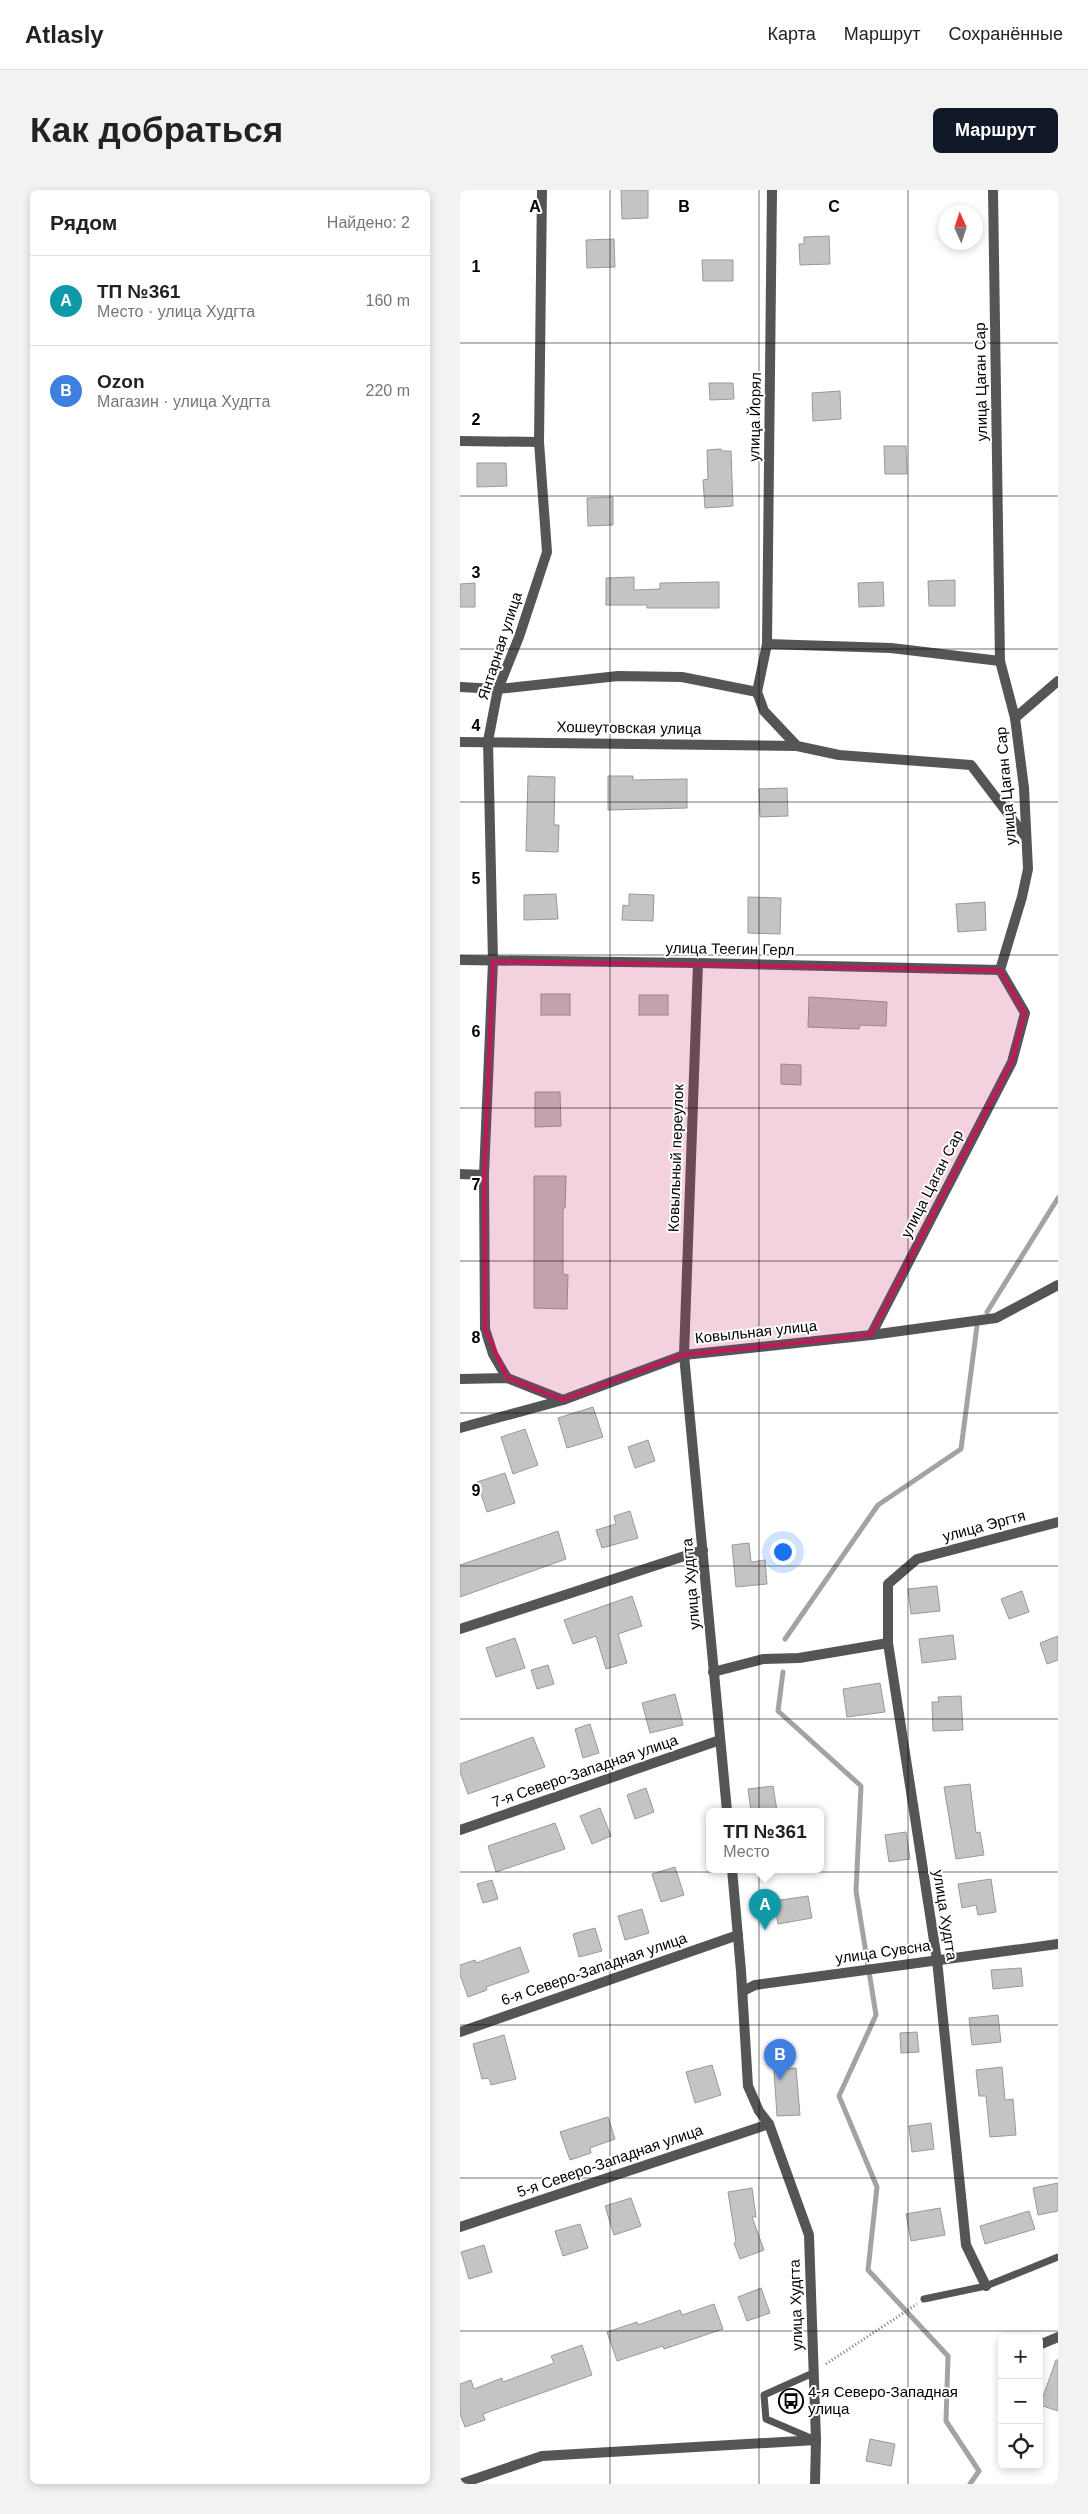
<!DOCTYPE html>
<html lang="ru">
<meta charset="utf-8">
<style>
:root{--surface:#fff;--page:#f2f2f2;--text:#222;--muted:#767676;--line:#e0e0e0;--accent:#111827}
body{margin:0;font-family:Helvetica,sans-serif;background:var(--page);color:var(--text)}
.controls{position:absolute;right:15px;bottom:15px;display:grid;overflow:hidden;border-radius:8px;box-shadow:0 2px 8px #0003}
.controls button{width:45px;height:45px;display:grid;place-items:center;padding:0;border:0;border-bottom:1px solid var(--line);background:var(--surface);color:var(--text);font:25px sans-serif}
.compass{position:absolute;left:478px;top:15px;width:45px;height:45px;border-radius:50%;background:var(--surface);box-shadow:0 2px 8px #0003;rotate:357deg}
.you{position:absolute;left:322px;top:1361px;width:18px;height:18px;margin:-12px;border:4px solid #fff;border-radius:50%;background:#1a73e8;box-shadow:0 0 0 8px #1a73e833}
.badge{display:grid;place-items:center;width:32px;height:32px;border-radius:50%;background:var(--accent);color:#fff;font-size:16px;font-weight:700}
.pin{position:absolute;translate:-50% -41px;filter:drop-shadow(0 1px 2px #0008)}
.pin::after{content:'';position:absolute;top:26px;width:18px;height:15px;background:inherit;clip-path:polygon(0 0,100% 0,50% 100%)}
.popup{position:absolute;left:246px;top:1618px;width:118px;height:65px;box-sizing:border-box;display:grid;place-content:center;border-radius:8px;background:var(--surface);filter:drop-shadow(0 1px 4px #0005);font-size:16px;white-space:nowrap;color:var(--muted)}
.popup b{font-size:19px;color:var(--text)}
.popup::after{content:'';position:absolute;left:50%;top:100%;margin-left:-10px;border:10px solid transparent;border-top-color:var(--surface)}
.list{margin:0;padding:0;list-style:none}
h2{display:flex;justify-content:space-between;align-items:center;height:65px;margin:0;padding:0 20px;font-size:21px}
h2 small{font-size:16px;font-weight:400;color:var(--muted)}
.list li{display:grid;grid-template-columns:32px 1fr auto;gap:15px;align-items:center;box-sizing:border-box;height:90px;padding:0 20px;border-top:1px solid var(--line)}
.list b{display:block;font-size:19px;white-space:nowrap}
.list p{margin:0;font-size:16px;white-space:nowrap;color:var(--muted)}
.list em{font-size:16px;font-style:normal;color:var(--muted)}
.icon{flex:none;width:28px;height:28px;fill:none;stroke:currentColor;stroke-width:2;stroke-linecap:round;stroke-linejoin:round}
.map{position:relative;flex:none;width:598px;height:2294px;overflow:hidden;border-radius:8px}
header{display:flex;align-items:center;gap:30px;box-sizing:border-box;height:70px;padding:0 25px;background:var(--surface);border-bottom:1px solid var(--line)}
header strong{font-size:24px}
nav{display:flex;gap:28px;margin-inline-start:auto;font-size:18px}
.intro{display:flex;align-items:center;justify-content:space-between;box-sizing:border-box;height:120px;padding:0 30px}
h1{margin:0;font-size:35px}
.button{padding:12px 22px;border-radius:8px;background:var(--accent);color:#fff;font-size:18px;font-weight:700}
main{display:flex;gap:30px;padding:0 30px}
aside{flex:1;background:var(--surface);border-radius:8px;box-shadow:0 2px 8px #0003}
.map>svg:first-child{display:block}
</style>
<header>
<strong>Atlasly</strong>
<nav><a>Карта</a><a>Маршрут</a><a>Сохранённые</a></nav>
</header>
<div class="intro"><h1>Как добраться</h1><a class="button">Маршрут</a></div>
<main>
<aside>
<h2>Рядом<small>Найдено: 2</small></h2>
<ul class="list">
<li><span class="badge" style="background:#0f9aa8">A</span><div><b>ТП №361</b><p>Место · улица Худгта</p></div><em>160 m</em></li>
<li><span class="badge" style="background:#3f7fe0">B</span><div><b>Ozon</b><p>Магазин · улица Худгта</p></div><em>220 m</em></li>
</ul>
</aside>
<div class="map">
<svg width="598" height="2294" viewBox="0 0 598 2294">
<rect width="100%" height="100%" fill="#fff"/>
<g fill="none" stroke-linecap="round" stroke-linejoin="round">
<!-- stream -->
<g stroke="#a3a3a3" stroke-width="5">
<path d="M527,1122l71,-114"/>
<path d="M325,1449l93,-134 83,-56 16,-123"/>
<path d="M323,1482l-5,39 83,75 -5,105 20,124 -37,81 38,91 -9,83 80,86 -2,65 33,50 -9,13"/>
</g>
</g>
<!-- building -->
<g fill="#c4c4c4" stroke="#999">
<path d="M161,0h27v28l-26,1z"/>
<path d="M369,46l1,28 -30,1 -1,-21h5v-7z"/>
<path d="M154,49l1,28 -28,1 -1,-28z"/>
<path d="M242,70h31v21h-30z"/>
<path d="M249,193h24l1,16 -24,1z"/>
<path d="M380,201l1,28 -28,2 -1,-28z"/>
<path d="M424,256h22l1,28h-22z"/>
<path d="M261,259v2h10l2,55 -28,2 -2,-28 5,-1 -1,-29z"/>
<path d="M17,273h29l1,23 -30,1z"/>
<path d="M153,307v28l-25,1 -1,-28z"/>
<path d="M174,387v13l26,-1v-6l59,-1v26h-72v-3h-41v-27z"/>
<path d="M495,390v26h-26l-1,-25z"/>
<path d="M423,392l1,24 -25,1 -1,-24z"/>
<path d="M15,393v24h-15v-23z"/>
<path d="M68,586l27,1 -1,48h5l-1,27 -32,-1z"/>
<path d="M148,586h25v4l54,-1v29l-79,2z"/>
<path d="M327,598l1,28 -28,1 -1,-28z"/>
<path d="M96,704l2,25 -34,1v-25z"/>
<path d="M169,704l25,1 -1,26 -31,-1 1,-15 6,1z"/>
<path d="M288,707l33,1 -1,36 -32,-1z"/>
<path d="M525,712l1,28 -28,2 -2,-28z"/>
<rect x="81" y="804" width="29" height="21"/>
<rect x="179" y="805" width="29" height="20"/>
<path d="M349,807l78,5 -1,24 -26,-1 -1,4 -51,-2z"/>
<path d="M321,874l20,1v20l-20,-1z"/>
<path d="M75,902h25l1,34 -26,1z"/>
<path d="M74,986h32l-1,32h-2v66l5,1 -1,34 -33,-1z"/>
<path d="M133,1217l10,30 -36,11 -9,-30z"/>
<path d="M65,1239l13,36 -25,9 -12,-37z"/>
<path d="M188,1250l7,21 -20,7 -7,-21z"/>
<path d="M45,1283l10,30 -28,9 -10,-30z"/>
<path d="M170,1321l8,27 -36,10 -6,-18 20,-6 -2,-8z"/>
<path d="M98,1341l8,28 -106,38v-32z"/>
<path d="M289,1353l2,19 14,-2 2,24 -31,3 -4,-42z"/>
<path d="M477,1396l3,25 -29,3 -3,-25z"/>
<path d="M562,1401l7,21 -20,7 -8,-20z"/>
<path d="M172,1406l10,30 -24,8 9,29 -21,6 -10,-33 -23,8 -9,-24z"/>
<path d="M493,1445l3,24 -34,4 -3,-24z"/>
<path d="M598,1446v24l-11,4 -7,-21z"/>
<path d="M55,1448l10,30 -29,9 -10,-29z"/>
<path d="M88,1475l6,19 -17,5 -6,-19z"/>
<path d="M420,1493l5,29 -38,5 -4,-28z"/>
<path d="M215,1504l8,31 -33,8 -8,-30z"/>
<path d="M501,1506l2,34 -30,1 -1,-29h7l-1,-5z"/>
<path d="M130,1534l9,29 -16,5 -8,-29z"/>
<path d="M73,1547l12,30 -77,27 -8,-22v-8z"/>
<path d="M510,1594l6,49 4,-1 4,23 -28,4 -12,-72z"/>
<path d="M313,1596l4,25h-26l-3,-22z"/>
<path d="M186,1598l8,24 -19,7 -8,-24z"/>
<path d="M140,1618l11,28 -19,8 -12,-28z"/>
<path d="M95,1633l10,26 -69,23 -8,-26z"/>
<path d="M446,1642l4,27 -21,3 -4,-27z"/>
<path d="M215,1677l9,28 -23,7 -9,-28z"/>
<path d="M531,1689l5,33 -18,3 -2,-10 -14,3 -4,-24z"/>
<path d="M32,1690l6,19 -15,4 -6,-19z"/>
<path d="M348,1706l4,22 -34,6 -4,-23z"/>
<path d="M182,1719l7,24 -24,7 -7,-24z"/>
<path d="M135,1738l7,23 -23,6 -6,-23z"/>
<path d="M60,1757l9,25 -43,15 1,3 -19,7 -8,-22v-10l15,-5 1,3z"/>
<path d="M561,1778l2,18 -30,3 -2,-19z"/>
<path d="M538,1825l3,27 -29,3 -3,-27z"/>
<path d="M457,1842l2,20 -18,1 -1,-20z"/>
<path d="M44,1845l12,44 -25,6 -2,-7 -7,1 -9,-35z"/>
<path d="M252,1875l9,30 -26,8 -9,-31z"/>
<path d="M542,1877l3,33 8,-1 3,36 -26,2 -4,-41h-7l-3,-26z"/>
<path d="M336,1878l4,47 -23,1 -3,-46z"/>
<path d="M148,1927l7,22 -25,9 1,5 -21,7 -10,-28z"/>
<path d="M471,1933l3,26 -22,3 -3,-26z"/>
<path d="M598,1993v28l-20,4 -5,-27z"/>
<path d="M292,1998l4,29h-4l12,33 -24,9 -6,-16 2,-1 -8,-50z"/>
<path d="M171,2008l10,28 -27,9 -9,-29z"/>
<path d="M480,2018l5,27 -34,6 -5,-27z"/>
<path d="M569,2021l6,18 -50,15 -5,-18z"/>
<path d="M120,2034l8,24 -25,8 -8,-25z"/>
<path d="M24,2055l8,27 -23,7 -8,-27z"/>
<path d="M301,2098l9,25 -23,8 -9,-24z"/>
<path d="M254,2114l9,25 -59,20 -1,-3 -46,15 -10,-29 30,-10 1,3 42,-15 2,5z"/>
<path d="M122,2155l10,30 -109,39 2,6 -20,7 -5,-13v-30l11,-4 3,9 28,-11 1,4 51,-19 -3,-7z"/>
<path d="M596,2170h2v51l-18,-6z"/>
<path d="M410,2249l25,5 -4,22 -25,-5z"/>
</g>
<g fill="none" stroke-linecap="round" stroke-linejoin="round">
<!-- path -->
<path stroke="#777" stroke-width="3" stroke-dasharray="1 2.5" stroke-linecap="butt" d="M366,2174l91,-60"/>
<!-- service -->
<g stroke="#555" stroke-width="7">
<path d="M464,2109l62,-13 72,-29"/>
<path d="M353,2183l-49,22 2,24 47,20"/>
</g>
<!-- minor -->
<g stroke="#555" stroke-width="10">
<path d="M0,251l79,1"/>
<path d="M307,454l5,-454"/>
<path d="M0,497l38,2 120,-13 64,1 75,15 10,-48 124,4 109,13"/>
<path d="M297,502l7,19 33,35 42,9 132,10 54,71"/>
<path d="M555,528l43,-37"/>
<path d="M0,552l337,4"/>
<path d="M0,770l238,3 302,7"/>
<path d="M0,984l24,1"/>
<path d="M411,1145l141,-273 13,-49 -25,-43 22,-73 6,-28 -4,-81 -9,-70 -15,-57 -7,-471"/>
<path d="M47,1188l-14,-24 -8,-25 -1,-154 9,-214 -5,-220 10,-52 21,-52 28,-85 -8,-110 3,-252"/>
<path d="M0,1189l47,-1 56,22 121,-45 14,-392"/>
<path d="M0,1238l103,-28"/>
<path d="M0,1439l243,-79"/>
<path d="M253,1482l50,-13 36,-1 89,-15"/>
<path d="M0,1640l260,-90"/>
<path d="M283,1801l12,-6 303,-41"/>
<path d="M0,1842l278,-97"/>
<path d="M0,2037l309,-103"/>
<path d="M526,2096l-20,-41 -29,-285 -49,-317v-59l29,-25 141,-37"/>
<path d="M579,2155l19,-8"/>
<path d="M0,2294l82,-28 274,-16"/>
</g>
<!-- tertiary -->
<g stroke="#555" stroke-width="10">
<path d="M267,1621l-43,-456 187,-20 125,-17 62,-33"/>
<path d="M272,1679l9,102 7,115 11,25 10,13 40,111 7,205 -1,44"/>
</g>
</g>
<!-- marked area -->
<path fill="#c2185b" fill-opacity="0.2" stroke="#c2185b" stroke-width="4" stroke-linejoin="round" d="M33,771l507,9 25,43 -13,49 -141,273 -187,20 -121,45 -56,-22 -22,-49 -1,-154z"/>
<!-- grid -->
<path fill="none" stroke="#000" stroke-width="1" stroke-opacity="0.55" d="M150,0v2294M299,0v2294M448,0v2294M0,153h598M0,306h598M0,459h598M0,612h598M0,765h598M0,918h598M0,1071h598M0,1223h598M0,1376h598M0,1529h598M0,1682h598M0,1835h598M0,1988h598M0,2141h598"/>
<!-- icons -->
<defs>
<symbol id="bus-ring" viewBox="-11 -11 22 22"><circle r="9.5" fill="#fff" stroke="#000" stroke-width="1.5"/><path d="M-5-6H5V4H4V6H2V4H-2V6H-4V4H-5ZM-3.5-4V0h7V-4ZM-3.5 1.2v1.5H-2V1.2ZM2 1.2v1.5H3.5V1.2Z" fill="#000"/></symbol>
</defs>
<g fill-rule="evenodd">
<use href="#bus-ring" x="317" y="2197" width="28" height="28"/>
</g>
<g text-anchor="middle" stroke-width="4" stroke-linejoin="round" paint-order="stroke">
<!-- street labels -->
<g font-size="15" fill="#000" stroke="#fff">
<text transform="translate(521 192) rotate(-91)" y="5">улица Цаган Сар</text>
<text transform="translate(295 227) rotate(-89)" y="5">улица Йорял</text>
<text transform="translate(40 456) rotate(-72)" y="5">Янтарная улица</text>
<text transform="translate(169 538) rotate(1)" y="5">Хошеутовская улица</text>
<text transform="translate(546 596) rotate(-95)" y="5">улица Цаган Сар</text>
<text transform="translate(270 759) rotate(1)" y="5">улица Теегин Герл</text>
<text transform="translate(216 968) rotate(-88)" y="5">Ковыльный переулок</text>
<text transform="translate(472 994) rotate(-63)" y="5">улица Цаган Сар</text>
<text transform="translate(296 1142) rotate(-6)" y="5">Ковыльная улица</text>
<text transform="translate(524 1336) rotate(-15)" y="5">улица Эргтя</text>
<text transform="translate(231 1394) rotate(-95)" y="5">улица Худгта</text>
<text transform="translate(125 1581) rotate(-19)" y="5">7-я Северо-Западная улица</text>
<text transform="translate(485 1725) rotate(81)" y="5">улица Худгта</text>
<text transform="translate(423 1762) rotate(-8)" y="5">улица Сувсна</text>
<text transform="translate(134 1779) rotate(-19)" y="5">6-я Северо-Западная улица</text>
<text transform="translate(150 1971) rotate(-19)" y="5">5-я Северо-Западная улица</text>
<text transform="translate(336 2115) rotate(-92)" y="5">улица Худгта</text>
</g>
<!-- poi labels -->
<g font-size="15" fill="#000" stroke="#fff" text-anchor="start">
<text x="348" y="2207">4-я Северо-Западная<tspan x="348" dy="17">улица</tspan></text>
</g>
</g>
<g font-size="16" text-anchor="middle" font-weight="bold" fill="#000" stroke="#fff" stroke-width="4" stroke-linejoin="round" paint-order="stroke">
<text x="75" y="22">A</text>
<text x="224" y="22">B</text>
<text x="374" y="22">C</text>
<text x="16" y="82">1</text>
<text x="16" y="235">2</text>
<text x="16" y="388">3</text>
<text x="16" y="541">4</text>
<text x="16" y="694">5</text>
<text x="16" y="847">6</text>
<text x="16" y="1000">7</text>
<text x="16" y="1153">8</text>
<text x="16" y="1306">9</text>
</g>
</svg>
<div class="controls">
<button>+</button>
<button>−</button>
<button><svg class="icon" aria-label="locate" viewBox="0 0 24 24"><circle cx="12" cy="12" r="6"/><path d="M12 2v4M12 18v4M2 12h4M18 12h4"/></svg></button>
</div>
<svg class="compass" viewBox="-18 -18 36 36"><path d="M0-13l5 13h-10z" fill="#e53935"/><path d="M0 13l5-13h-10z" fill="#767676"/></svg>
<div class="you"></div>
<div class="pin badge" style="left:305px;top:1740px;background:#0f9aa8">A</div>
<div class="popup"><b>ТП №361</b>Место</div>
<div class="pin badge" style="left:320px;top:1890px;background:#3f7fe0">B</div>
</div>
</main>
